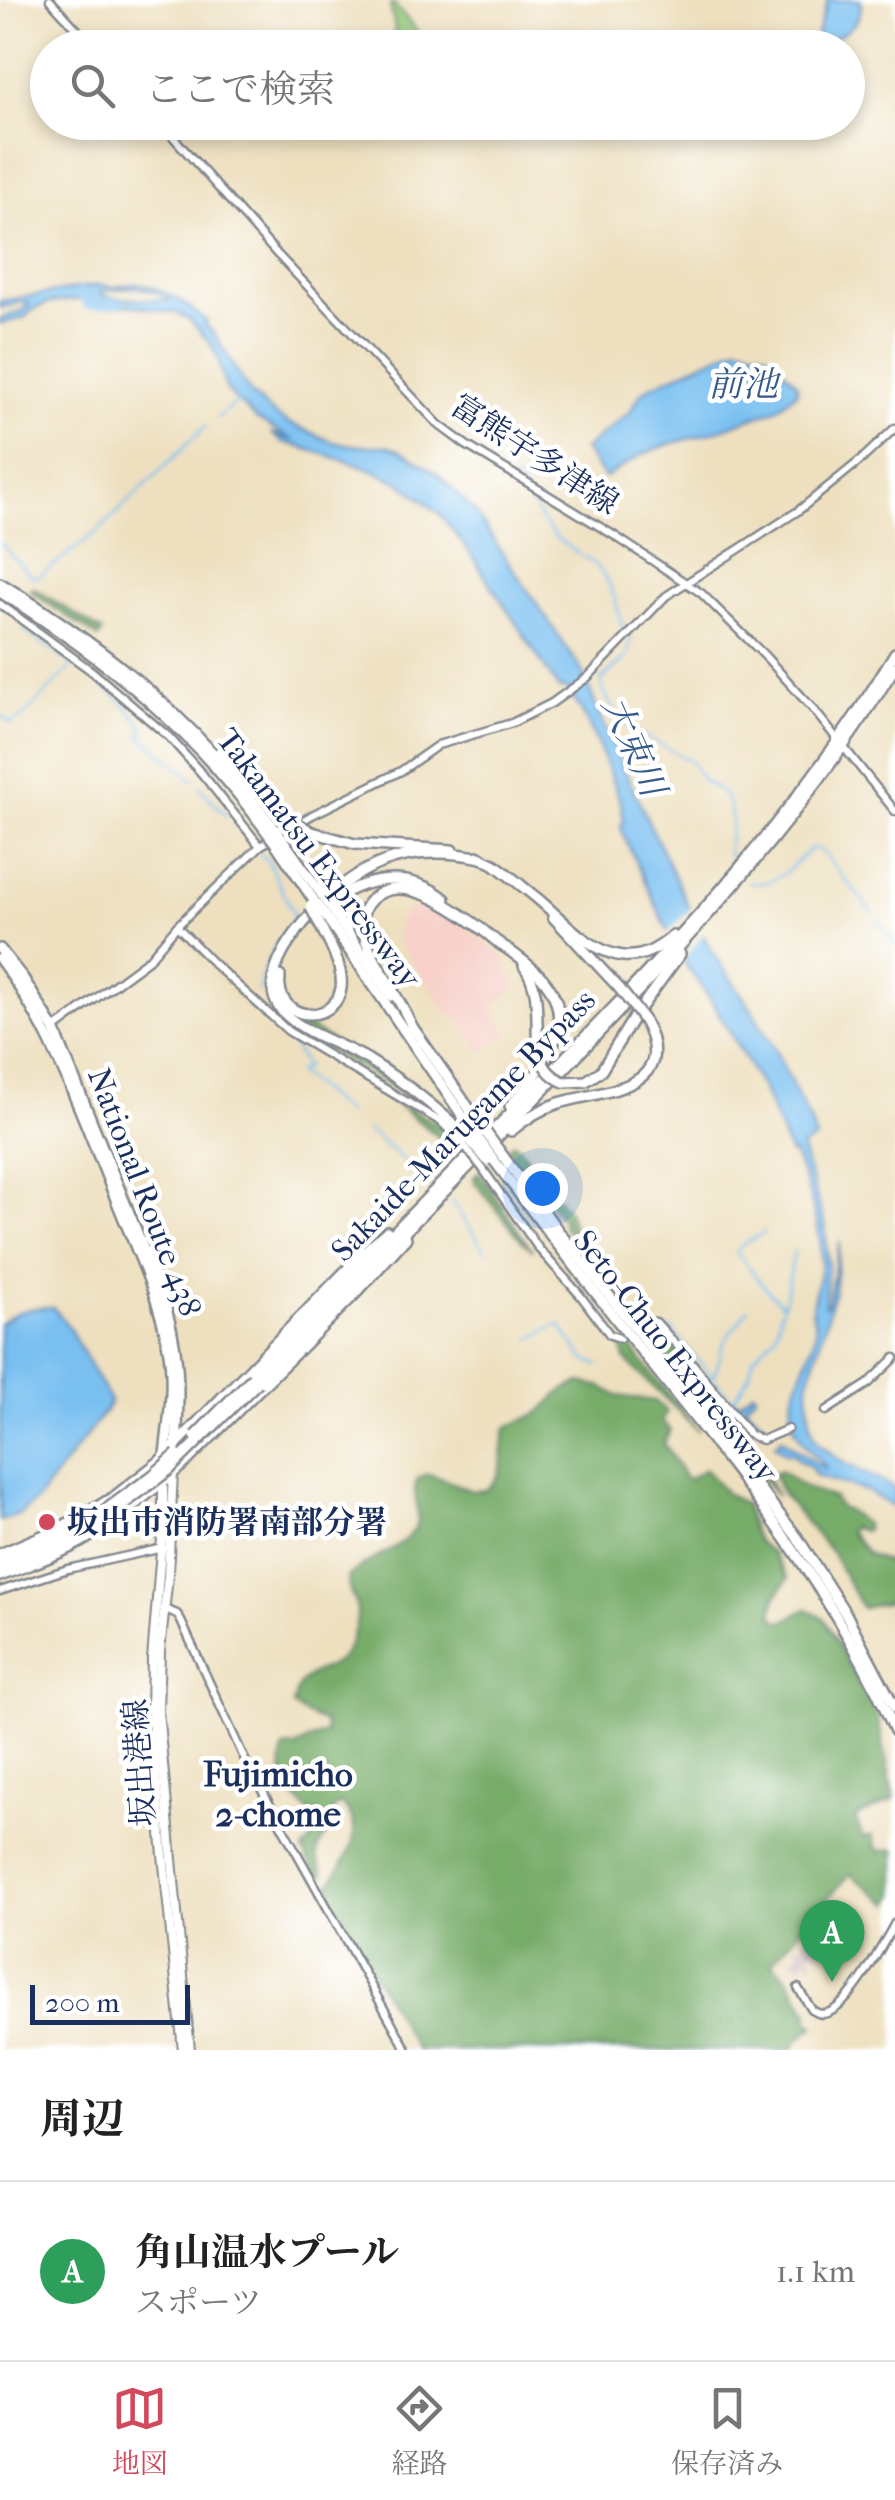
<!DOCTYPE html>
<html lang="ja">
<meta charset="utf-8">
<style>
:root{--surface:#fff;--page:#f2f2f2;--text:#222;--muted:#767676;--line:#e0e0e0;--accent:#d1495b}
body{margin:0;font-family:"IM FELL French Canon","Noto Serif JP",serif;background:var(--page);color:var(--text)}
.scale{position:absolute;left:30px;bottom:25px;width:160px;box-sizing:border-box;padding-left:10px;border:5px solid #1b2f5e;border-top:0;font-size:28px;line-height:35px;white-space:nowrap;color:#1b2f5e;-webkit-text-stroke:8px #fff;paint-order:stroke}
.you{position:absolute;left:542px;top:1188px;width:35px;height:35px;margin:-25px;border:8px solid #fff;border-radius:50%;background:#1a73e8;box-shadow:0 0 0 15px #1a73e833}
.badge{display:grid;place-items:center;width:65px;height:65px;border-radius:50%;background:var(--accent);color:#fff;font-size:32px;font-weight:700}
.pin{position:absolute;translate:-50% -82px;filter:drop-shadow(0 2px 5px #0008)}
.pin::after{content:'';position:absolute;top:52px;width:35px;height:30px;background:inherit;clip-path:polygon(0 0,100% 0,50% 100%)}
.list{margin:0;padding:0;list-style:none}
h2{display:flex;justify-content:space-between;align-items:center;height:130px;margin:0;padding:0 40px;font-size:42px}
h2 small{font-size:32px;font-weight:400;color:var(--muted)}
.list li{display:grid;grid-template-columns:65px 1fr auto;gap:30px;align-items:center;box-sizing:border-box;height:180px;padding:0 40px;border-top:2px solid var(--line)}
.list b{display:block;font-size:38px;white-space:nowrap}
.list p{margin:0;font-size:32px;white-space:nowrap;color:var(--muted)}
.list em{font-size:32px;font-style:normal;color:var(--muted)}
.icon{flex:none;width:55px;height:55px;fill:none;stroke:currentColor;stroke-width:2;stroke-linecap:round;stroke-linejoin:round}
.map{position:relative;flex:none;width:895px;height:2050px;overflow:hidden}
.search{position:absolute;background:var(--surface);box-shadow:0 5px 15px #0003;left:30px;right:30px;top:30px;height:110px;display:flex;align-items:center;gap:25px;box-sizing:border-box;padding:0 35px;border-radius:55px;color:var(--muted);font-size:38px}
.sheet{height:310px;background:var(--surface)}
nav{display:flex;justify-content:space-around;align-items:center;box-sizing:border-box;height:140px;border-top:2px solid var(--line);background:var(--surface);font-size:28px;color:var(--muted)}
nav a{display:grid;justify-items:center;gap:5px}
nav .on{color:var(--accent)}
.map>svg:first-child{display:block}
</style>
<div class="map">
<svg width="895" height="2050" viewBox="0 0 895 2050">
<rect width="100%" height="100%" fill="#fff"/>
<filter id="ink" filterUnits="userSpaceOnUse"><feTurbulence type="fractalNoise" baseFrequency=".01" numOctaves="2"/><feDisplacementMap in="SourceGraphic" scale="20" xChannelSelector="R" yChannelSelector="G"/><feConvolveMatrix kernelMatrix="1 2 1 2 8 2 1 2 1" color-interpolation-filters="sRGB"/></filter>
<filter id="wash" filterUnits="userSpaceOnUse"><feTurbulence type="fractalNoise" baseFrequency=".0048" numOctaves="4" result="noise"/><feDisplacementMap in="SourceGraphic" scale="40" xChannelSelector="R" yChannelSelector="G"/><feGaussianBlur stdDeviation="2.25" result="paint"/><feColorMatrix in="noise" values="0 0 0 0 0 0 0 0 0 0 0 0 0 0 0 0 0 1.4 0 .05"/><feComposite in="paint" operator="in"/></filter>
<g filter="url(#wash)">
<rect width="100%" height="100%" fill="#eee0bf"/>
<!-- built -->
<path fill="#f7d0c9" d="M423,905l16,3 68,51 -5,6 17,21 -28,19 18,28 -28,19 -16,-25 -18,-16 -50,-70v-12l5,-12 9,-8z"/>
<!-- industrial -->
<path fill="#d2bec1" d="M822,1923l12,12 -11,15 -5,-4 -9,9 6,6 -3,3 -5,-5 -7,7 -8,-7 8,-8 -5,-5 2,-3 4,2z"/>
<!-- green -->
<path fill="#93c678" stroke="#577a6b" stroke-width="2.5" d="M393,3l38,44h-29l-8,-11 1,-8 -5,-23z"/>
<!-- forest -->
<g fill="#76ab68" stroke="#486d63" stroke-width="2.5">
<path d="M34,588l68,44 -3,6 -69,-47z"/>
<path d="M272,967l6,41 105,65 58,43 -150,-88c-22,-20 -28,-31 -19,-61z"/>
<path d="M381,1092l58,33 19,17 -6,4 -7,-1 -10,-11z"/>
<path d="M514,1143l5,4 50,66 4,16 -4,4 -6,-7v-5l-56,-73z"/>
<path d="M479,1172l45,67 9,11 -10,-8 -48,-60 -1,-5z"/>
<path d="M655,1328l6,3 89,112 3,10 24,43 -124,-161 -7,-6z"/>
<path d="M629,1342l4,8 66,81 -74,-72 -3,-11z"/>
<path d="M580,1383l20,3 18,10 37,5 12,11 -5,9 8,9 -6,13 22,37 19,-11 22,25 18,10 7,26 6,12 14,11 16,25 -12,19 -4,17 6,7h6l23,-12 17,10 54,99 16,82 -39,17 8,21 9,-3 6,16 17,-2v47l-5,8 -40,-30 -78,88 17,17 20,34 -3,5 8,8 -16,14 -6,10h-376l-90,-160c16,-26 45,-58 16,-86l-8,3 -5,23 -11,18 -1,8 6,18 -2,5 -3,-1 -15,-28c1,-1 10,-11 11,-12 11,-19 -17,-35 -26,-49 -7,-12 -8,-28 -4,-41l11,-1 30,-14v-10l-22,-10 -10,-8c2,-7 3,-16 8,-22 12,-15 36,-14 45,-32 6,-12 14,-32 10,-45 -3,-12 -10,-18 -7,-30 16,-16 62,-31 68,-52 4,-16 -7,-31 1,-46l9,-4 6,1 39,16 14,-1c22,-18 13,-37 20,-62l33,-15 24,-23z"/>
<path d="M779,1471c10,3 13,8 22,14 10,6 21,9 33,13l5,9 13,6 14,12v5l-4,1 -10,-4 -3,5 19,22 27,11v36l-33,7 -31,-56 -48,-57 -10,-21z"/>
</g>
<!-- water -->
<g fill="#79c0f1" stroke="#4a78a8" stroke-width="2.5" fill-rule="evenodd">
<path d="M828,0h33c2,26 -19,35 -40,44l-5,-7z"/>
<path d="M136,283c29,5 50,20 71,39l-2,3 8,7 38,62 24,21 13,8 45,19 27,4h27l15,5 37,24 35,36 107,158 28,68 81,173 19,36 44,66 21,36 37,75 5,16 -14,8v3l23,74 3,39 -4,43 3,-1 13,-63 -6,50 -26,93 2,39 6,17 26,21 53,26v20l-29,-17 -50,-15 -5,-9 -13,-7 -5,-7 -6,1 -12,-9 6,-7 44,31v-3c-11,-12 -27,-26 -32,-43 -8,-26 18,-64 22,-89 2,-9 -2,-15 -3,-23 0,-15 8,-31 9,-46 2,-37 -13,-79 -28,-112l-3,1 -28,-66 -51,-88 -23,-32 -21,-39 -45,-97 -1,-7 3,-5 -3,-17 -24,-61 -16,-32 -14,-21h-8l-89,-136 -31,-40 -38,-30 -35,-16 -85,-26 -10,-8 22,7 -37,-21 -26,-25 -5,-8 -8,-31 -8,-13 -20,-23 -13,-6 -46,-8h-21l-14,-5 -9,-1 -37,4 -15,6 -10,9 -24,6v-5l22,-8 7,-7 -6,-2 -23,6v-7l98,-16 17,2zM136,287l19,5 17,9c-20,-3 -55,1 -72,-7l3,-3z"/>
<path d="M739,346l26,6 32,31v9l-20,17 -64,23 -47,13 -25,10 -36,23 -2,-2 -19,-27 46,-37 10,-17 9,-8z"/>
<path d="M53,1307l15,19 42,75 -5,10 -68,89 -18,15 -19,6v-197c17,-15 31,-16 53,-17z"/>
<path d="M753,1391l3,3 -11,12 22,20 -5,5 -32,-29 2,-3 6,4z"/>
</g>
<!-- pier -->
<path fill="#eee0bf" d="M694,905l12,26 -26,33 -15,-29z"/>
<g fill="none" stroke-linecap="round" stroke-linejoin="round">
<!-- stream -->
<g stroke="#79c0f1" stroke-width="2.5">
<path d="M217,418l22,-18"/>
<path d="M516,479c16,22 24,47 47,64 17,14 29,14 43,35 10,16 12,36 18,53"/>
<path d="M0,543l32,34 7,-1 58,-44 109,-106"/>
<path d="M23,629c35,28 102,63 122,102l-5,4 53,45"/>
<path d="M631,638l-4,19 -26,23 1,7 14,29 8,9 67,36 12,21 9,3 14,12 6,21 -4,35 4,6"/>
<path d="M0,714l11,10 13,-8 47,-49"/>
<path d="M199,787l28,29"/>
<path d="M749,883c27,4 44,-17 62,-35l10,2 51,62"/>
<path d="M878,920l17,25"/>
<path d="M259,992c4,-29 17,-48 33,-71l2,-6 -26,-54 -8,-7"/>
<path d="M255,1008l17,17 15,11 19,31 -9,5 51,42"/>
<path d="M367,1130l57,47"/>
<path d="M451,1201l34,49"/>
<path d="M765,1232l-23,13 -6,7 32,39 15,14"/>
<path d="M640,1328l8,-3 7,2"/>
<path d="M670,1328l64,74"/>
<path d="M531,1339l28,-15 25,35 14,6"/>
<path d="M712,1377c9,-12 7,-27 15,-40 7,-9 14,-17 21,-28"/>
<path d="M734,1398l16,-24 3,-16 22,-23 13,-50 6,-34"/>
</g>
<!-- river -->
<path stroke="#79c0f1" stroke-width="10" d="M80,293l2,-1 5,12 29,-1"/>
</g>
</g>
<g filter="url(#ink)">
<g fill="none" stroke-linecap="round" stroke-linejoin="round">
<defs>
<g id="secondary">
<path d="M50,0l44,48"/>
<path d="M160,122l117,132 162,171 27,20 149,91 86,57 64,63 48,53 82,102"/>
<path d="M0,604l93,68 76,65 34,38 57,71"/>
<path d="M177,926l37,38 74,67 153,91 23,23"/>
<path d="M53,1030l95,-70 29,-34 83,-80 52,-31 89,-44 37,-26 74,-22 40,-20 36,-26 78,-81 132,-85 64,-52 33,-31"/>
<path d="M483,1169l56,80 41,46 30,40 10,3 22,-17 14,1 33,37 61,76 12,5 26,-11"/>
<path d="M826,1411l42,-27 27,-26"/>
<path d="M0,1591l68,-22 95,-21"/>
<path d="M163,1608l14,6 4,7 64,139 162,290"/>
<path d="M798,1988l14,22c5,3 8,5 15,3 23,-6 56,-69 68,-90"/>
</g>
<g id="primary">
<path d="M173,1473l-5,103 -8,75 -2,60 32,339"/>
<path d="M163,1482v44l-11,133 -1,52 11,134 21,205"/>
</g>
<g id="highway">
<path d="M0,583c111,68 197,139 274,245"/>
<path d="M0,592c107,67 193,137 267,240"/>
<path d="M220,751l50,53 17,13"/>
<path d="M312,832l43,12 97,6"/>
<path d="M283,840l39,55"/>
<path d="M276,844l39,58"/>
<path d="M477,856l17,8c15,11 29,23 44,35 24,20 52,53 85,57 20,2 36,-8 50,-20"/>
<path d="M327,906c34,-30 82,-36 118,-7"/>
<path d="M333,911l58,85"/>
<path d="M553,917l67,72"/>
<path d="M327,918l148,216"/>
<path d="M499,943c15,11 32,22 44,36 39,46 -3,92 -33,127"/>
<path d="M0,949l23,29 31,51 106,260c20,59 20,95 16,157"/>
<path d="M0,959c56,76 84,163 120,250 18,45 40,90 48,138 7,34 1,73 -3,107"/>
<path d="M524,966c18,25 11,55 14,84"/>
<path d="M280,976c-6,52 67,49 61,1 -2,-18 -13,-36 -21,-52"/>
<path d="M411,1025l71,102"/>
<path d="M412,1027c-11,-29 -45,-71 -49,-98 -2,-10 0,-21 8,-29 34,-35 104,23 130,45"/>
<path d="M564,1082l22,-1 15,-10 33,-54 46,-63"/>
<path d="M511,1131c14,-12 29,-22 48,-28 43,-13 124,-13 84,-84"/>
<path d="M469,1139c-31,-31 -65,-57 -102,-80 -26,-15 -59,-24 -81,-44 -39,-35 19,-97 46,-121 44,-40 93,-48 150,-36"/>
<path d="M485,1139c149,-151 301,-303 410,-486"/>
<path d="M500,1152l59,80"/>
<path d="M493,1159l59,78"/>
<path d="M638,1332l159,205 50,79 48,92"/>
<path d="M631,1338c98,123 202,247 264,393"/>
<path d="M253,1377l221,-227"/>
<path d="M258,1382c103,-105 206,-210 309,-316 120,-125 238,-250 328,-399"/>
<path d="M0,1554l56,-24 38,-21 21,-13 45,-35 207,-212 20,-18"/>
<path d="M0,1562l53,-23 51,-28"/>
<path d="M0,1569l55,-22 53,-31"/>
<path d="M0,1576c29,-11 59,-21 86,-37 35,-22 67,-49 99,-76l173,-172 48,-53"/>
</g>
</defs>
<!-- secondary casing -->
<use href="#secondary" stroke="#84888e" stroke-width="11"/>
<!-- primary casing -->
<use href="#primary" stroke="#84888e" stroke-width="12"/>
<!-- highway casing -->
<use href="#highway" stroke="#84888e" stroke-width="14"/>
<!-- secondary -->
<use href="#secondary" stroke="#fff" stroke-width="6"/>
<!-- primary -->
<use href="#primary" stroke="#fff" stroke-width="8"/>
<!-- highway -->
<use href="#highway" stroke="#fff" stroke-width="9"/>
<defs>
<path id="secondary-bridge" d="M464,1145l19,24"/>
<g id="highway-bridge">
<path d="M287,817l25,15"/>
<path d="M274,828l9,12"/>
<path d="M267,832l9,12"/>
<path d="M322,895l11,16"/>
<path d="M315,902l12,16"/>
<path d="M310,906l10,19"/>
<path d="M620,989l23,30"/>
<path d="M538,1050c4,15 11,26 26,32"/>
<path d="M482,1127l18,25"/>
<path d="M475,1134l18,25"/>
<path d="M469,1139l18,21"/>
<path d="M559,1232l79,100"/>
<path d="M552,1237l79,101"/>
<path d="M195,1436l58,-59"/>
<path d="M104,1511l48,-35 25,-22"/>
<path d="M108,1516l60,-45 90,-89"/>
</g>
</defs>
<!-- secondary-bridge casing -->
<use href="#secondary-bridge" stroke="#84888e" stroke-width="11" stroke-linecap="butt"/>
<!-- highway-bridge casing -->
<use href="#highway-bridge" stroke="#84888e" stroke-width="14" stroke-linecap="butt"/>
<!-- secondary-bridge -->
<use href="#secondary-bridge" stroke="#fff" stroke-width="6"/>
<!-- highway-bridge -->
<use href="#highway-bridge" stroke="#fff" stroke-width="9"/>
</g>
</g>
<!-- markers -->
<circle fill="#d1495b" stroke="#fff" stroke-width="4" cx="47" cy="1522" r="10"/>
<g text-anchor="middle" stroke-width="9" stroke-linejoin="round" paint-order="stroke">
<!-- street labels -->
<g font-size="32" fill="#1b2f5e" stroke="#fff">
<text transform="translate(535 454) rotate(33)" y="11">富熊宇多津線</text>
<text transform="translate(319 858) rotate(53)" y="11">Takamatsu Expressway</text>
<text transform="translate(463 1125) rotate(-46)" y="11">Sakaide-Marugame Bypass</text>
<text transform="translate(145 1192) rotate(69)" y="11">National Route 438</text>
<text transform="translate(676 1356) rotate(52)" y="11">Seto-Chuo Expressway</text>
<text transform="translate(139 1763) rotate(-94)" y="11">坂出港線</text>
</g>
<!-- poi labels -->
<g font-size="32" font-weight="bold" fill="#1b2f5e" stroke="#fff" text-anchor="start">
<text x="67" y="1533">坂出市消防署南部分署</text>
</g>
<!-- water labels -->
<g font-size="35" font-style="italic" fill="#375a8a" stroke="#fff">
<text x="743" y="396">前池</text>
<text transform="translate(634 746) rotate(66)" y="12">大束川</text>
</g>
<!-- neighbourhood labels -->
<g font-size="35" font-weight="bold" fill="#1b2f5e" stroke="#fff">
<text x="278" y="1786">Fujimicho<tspan x="278" dy="40">2-chome</tspan></text>
</g>
</g>
</svg>
<div class="scale">200 m</div>
<div class="you"></div>
<div class="pin badge" style="left:832px;top:1982px;background:#2e9e5b">A</div>
<div class="search"><svg class="icon" aria-label="search" viewBox="0 0 24 24"><circle cx="10" cy="10" r="6"/><path d="M15 15l6 6"/></svg>ここで検索</div>
</div>
<section class="sheet">
<h2>周辺<small></small></h2>
<ul class="list">
<li><span class="badge" style="background:#2e9e5b">A</span><div><b>角山温水プール</b><p>スポーツ</p></div><em>1.1 km</em></li>
</ul>
</section>
<nav>
<a class="on"><svg class="icon" aria-label="map" viewBox="0 0 24 24"><path d="M3 6l6-2 6 2 6-2v14l-6 2-6-2-6 2zM9 4v14M15 6v14"/></svg>地図</a>
<a><svg class="icon" aria-label="directions" viewBox="0 0 24 24"><path d="M12 3l9 9-9 9-9-9zM9 14v-3h6M13 9l2 2-2 2"/></svg>経路</a>
<a><svg class="icon" aria-label="saved" viewBox="0 0 24 24"><path d="M7 4h10v16l-5-4-5 4z"/></svg>保存済み</a>
</nav>
